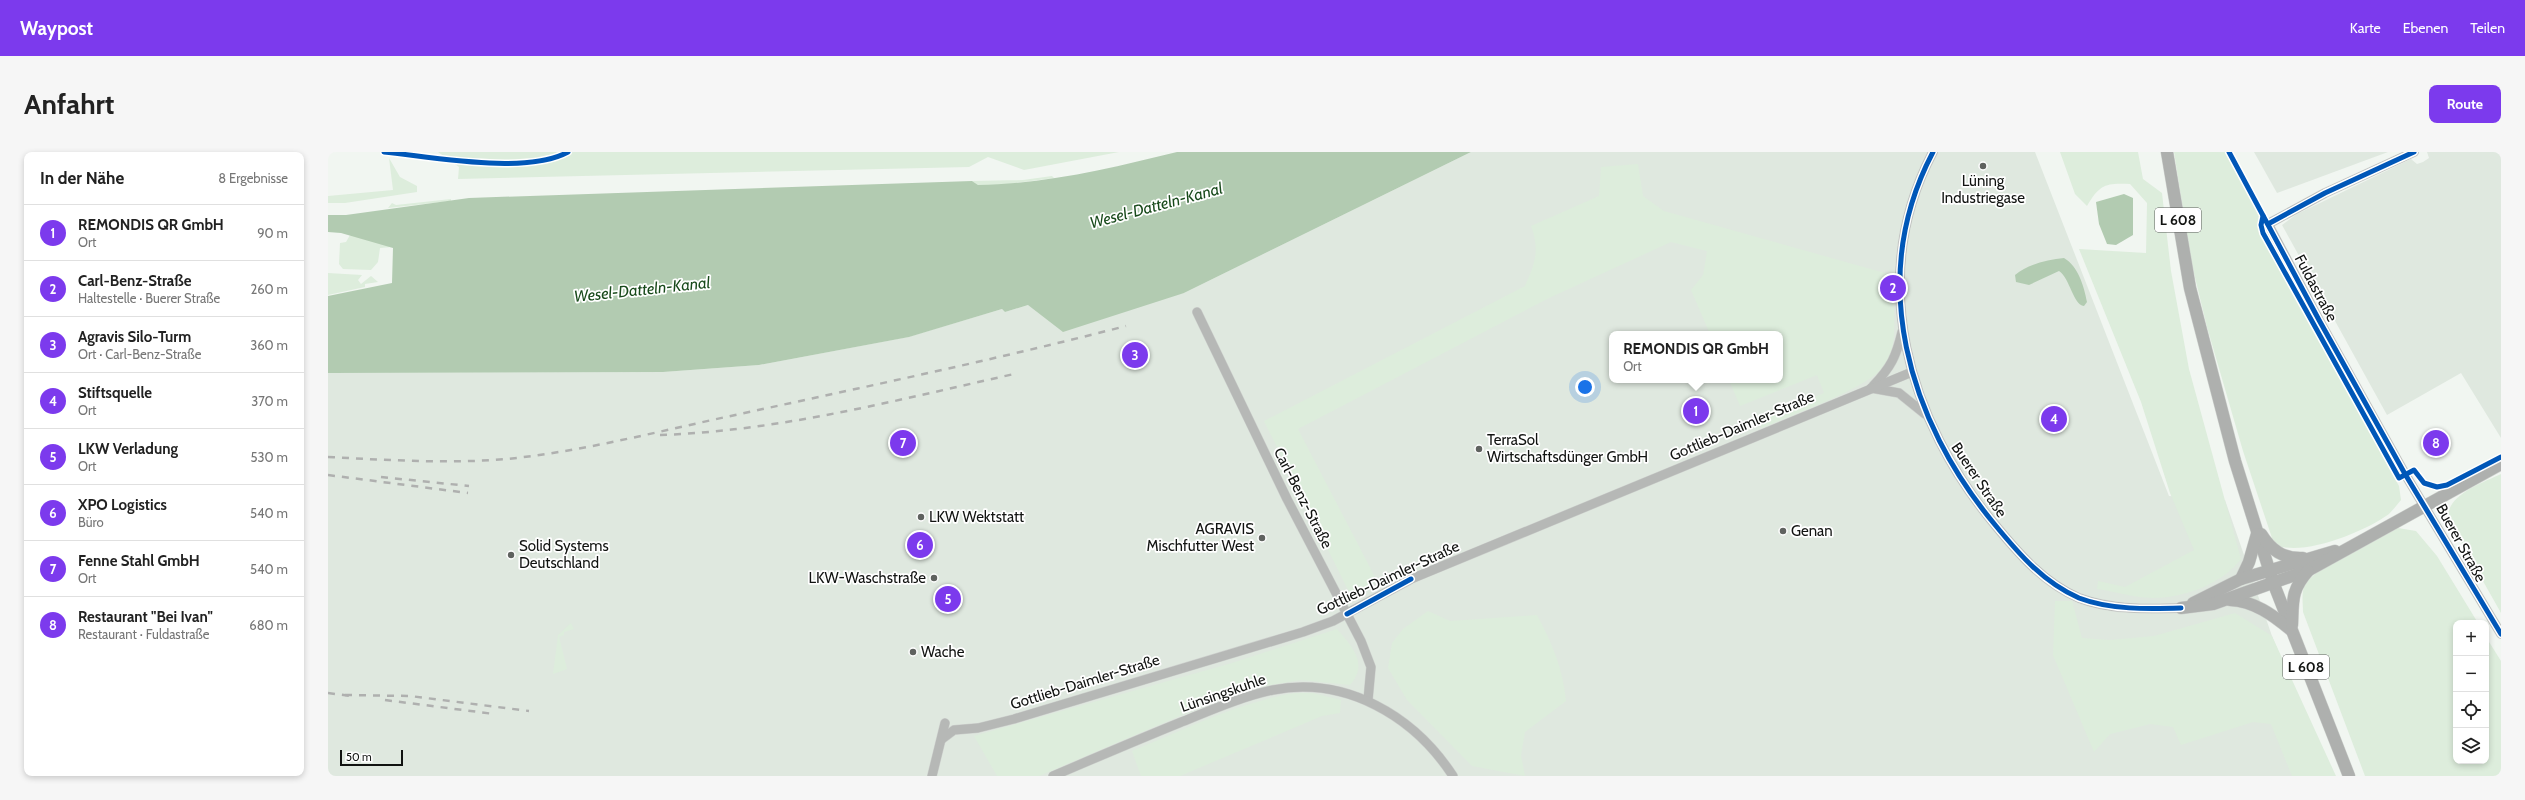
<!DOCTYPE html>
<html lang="de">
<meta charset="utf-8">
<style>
:root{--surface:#fff;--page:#f6f6f6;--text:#222;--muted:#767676;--line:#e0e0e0;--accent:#7c3aed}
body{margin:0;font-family:Cabin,sans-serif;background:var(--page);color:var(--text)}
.controls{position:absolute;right:12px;bottom:12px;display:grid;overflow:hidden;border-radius:8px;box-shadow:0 2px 6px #0003}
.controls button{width:36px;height:36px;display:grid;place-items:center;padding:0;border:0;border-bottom:1px solid var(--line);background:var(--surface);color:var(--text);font:20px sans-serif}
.scale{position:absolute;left:12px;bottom:10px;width:63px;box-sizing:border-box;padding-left:4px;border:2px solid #111311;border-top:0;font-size:11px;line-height:14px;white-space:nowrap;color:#111311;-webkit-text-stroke:3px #fff;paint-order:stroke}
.you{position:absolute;left:1257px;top:235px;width:14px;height:14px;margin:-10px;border:3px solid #fff;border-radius:50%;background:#1a73e8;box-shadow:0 0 0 6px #1a73e833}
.badge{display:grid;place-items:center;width:26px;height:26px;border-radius:50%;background:var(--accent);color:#fff;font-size:13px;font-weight:700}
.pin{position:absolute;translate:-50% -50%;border:2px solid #fff;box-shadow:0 1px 4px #0006}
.popup{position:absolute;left:1281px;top:179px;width:174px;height:52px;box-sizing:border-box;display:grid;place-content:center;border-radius:8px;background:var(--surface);filter:drop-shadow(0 1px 3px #0005);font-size:13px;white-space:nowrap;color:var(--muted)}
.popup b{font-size:15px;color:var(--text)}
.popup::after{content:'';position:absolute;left:50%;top:100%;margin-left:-8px;border:8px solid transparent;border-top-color:var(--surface)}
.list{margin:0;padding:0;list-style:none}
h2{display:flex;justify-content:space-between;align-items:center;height:52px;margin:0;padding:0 16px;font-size:17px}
h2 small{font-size:13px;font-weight:400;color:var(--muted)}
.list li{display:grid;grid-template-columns:26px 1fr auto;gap:12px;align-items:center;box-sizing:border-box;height:56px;padding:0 16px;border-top:1px solid var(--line)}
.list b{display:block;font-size:15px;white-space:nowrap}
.list p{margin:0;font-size:13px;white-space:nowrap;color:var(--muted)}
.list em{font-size:13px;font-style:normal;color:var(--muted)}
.icon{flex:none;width:22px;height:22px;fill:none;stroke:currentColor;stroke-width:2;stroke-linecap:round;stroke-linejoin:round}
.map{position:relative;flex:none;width:2173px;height:624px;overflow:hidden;border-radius:8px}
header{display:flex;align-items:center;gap:24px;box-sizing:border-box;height:56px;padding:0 20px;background:var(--accent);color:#fff}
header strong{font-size:19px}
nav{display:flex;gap:22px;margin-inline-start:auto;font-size:14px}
.intro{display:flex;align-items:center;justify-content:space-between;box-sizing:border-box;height:96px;padding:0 24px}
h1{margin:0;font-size:28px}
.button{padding:10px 18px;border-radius:8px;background:var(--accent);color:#fff;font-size:14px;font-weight:700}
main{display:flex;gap:24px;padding:0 24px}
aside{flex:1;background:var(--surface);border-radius:8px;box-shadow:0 2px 6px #0003}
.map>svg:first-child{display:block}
</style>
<header>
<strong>Waypost</strong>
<nav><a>Karte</a><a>Ebenen</a><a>Teilen</a></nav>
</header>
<div class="intro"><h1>Anfahrt</h1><a class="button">Route</a></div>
<main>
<aside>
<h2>In der Nähe<small>8 Ergebnisse</small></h2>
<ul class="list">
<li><span class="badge">1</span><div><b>REMONDIS QR GmbH</b><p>Ort</p></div><em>90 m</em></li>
<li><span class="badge">2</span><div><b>Carl-Benz-Straße</b><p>Haltestelle · Buerer Straße</p></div><em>260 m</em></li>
<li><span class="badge">3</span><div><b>Agravis Silo-Turm</b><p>Ort · Carl-Benz-Straße</p></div><em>360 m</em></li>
<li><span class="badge">4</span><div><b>Stiftsquelle</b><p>Ort</p></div><em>370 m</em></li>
<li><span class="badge">5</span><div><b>LKW Verladung</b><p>Ort</p></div><em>530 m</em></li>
<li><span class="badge">6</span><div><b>XPO Logistics</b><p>Büro</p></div><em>540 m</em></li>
<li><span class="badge">7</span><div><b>Fenne Stahl GmbH</b><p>Ort</p></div><em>540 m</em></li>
<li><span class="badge">8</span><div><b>Restaurant &quot;Bei Ivan&quot;</b><p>Restaurant · Fuldastraße</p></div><em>680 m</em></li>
</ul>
</aside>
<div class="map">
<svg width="2173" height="624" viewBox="0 0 2173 624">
<rect width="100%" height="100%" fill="#f1f6f1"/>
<!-- built -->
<g fill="#dfe8df" fill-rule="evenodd">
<path d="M1143,0h564l134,344 56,4 47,136 58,140h-2002v-403l335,-1 96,-7 149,-28 94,-28 3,3 23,-7 156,-12zM1284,182h168v46h-168z"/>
<path d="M1926,0h134l-111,41z"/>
<path d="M2099,0h74v286l-40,-65 -74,42 -105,-190 15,-11 114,-55 6,5 6,-2 6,-4z"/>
</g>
<!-- green -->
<g fill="#ddeddc">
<path d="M110,0h681l-95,18 -36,-13 -19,10 -511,12 1,-12z"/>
<path d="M1732,0h78l5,27 19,14 9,78 18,98 52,190c-21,28 -68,43 -101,38 -15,-2 -29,-6 -43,-8l1,-8 27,6 69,-37 -24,-57 -29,-91 -62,-153 67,4 1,-50 -17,-19c-24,-1 -30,0 -43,22l-12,-12z"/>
<path d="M1846,0h51l35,62 -2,13 141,259 2,14c-4,5 -8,10 -12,14 -23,17 -78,39 -106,33l-3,2 -7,-8 -30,-90 -36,-124 -16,-66z"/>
<path d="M61,6l11,19 17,9v6l-72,11h-17v-7l65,-6z"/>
<path d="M1310,12l5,32 21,15 228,64c1,27 6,59 -3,85 -9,24 -102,57 -127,68l-4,-7 66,-28 -7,-18 -77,31 -11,-26h51v-46h-70l-19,-44 12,-15 4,-24 -36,-9 -122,56 -251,131 79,152 -27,13 -86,-173 261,-135c10,-22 15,-36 6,-60l68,-30 2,-29z"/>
<path d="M724,24l2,2 -52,7h-24l-6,-4 51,-1z"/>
<path d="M123,47v2l-63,7 4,-5 4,2z"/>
<path d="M22,83l41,11 1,1 -12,1 -2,14 -7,8 -28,-1 -4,-5 1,-21 6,-1z"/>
<path d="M0,121l34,2 -4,5 3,4 10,-8 7,6 -13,2v3l-37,8z"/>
<path d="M2173,322v139l-53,-94c-2,-24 34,-36 53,-45z"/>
<path d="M2070,376l18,3 21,25 41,67h-22v138h30v-124l15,24v115h-136l-62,-164c0,-8 -2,-20 2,-28 9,-15 75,-46 93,-56z"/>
<path d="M1727,449h17l10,37 28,2 44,-4 81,-23 37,23 64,140h-44l-21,-52 -18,-2 -72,23 -8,-18 -23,-3 -40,10 -16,18 -41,-97z"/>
<path d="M1100,459l22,10 87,-6c15,28 26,54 29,86l-41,31 -4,23 4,21 -53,-10 -65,-66 -19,-32 4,-25 11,-14z"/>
<path d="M243,471l3,6 -10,3v3l-5,2 8,32 -14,5 5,-39z"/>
<path d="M1009,477c15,18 32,34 13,56l-49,-5 -47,8 -46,16 -169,72h-42l-23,-40 258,-73z"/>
<path d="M967,541h18l28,7 -1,13 -18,3 -142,60h-39l-9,-25c52,-21 106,-49 163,-58z"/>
</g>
<!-- water -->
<g fill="#b2cbb1">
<path d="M849,0h294l-287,141 -121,39 -35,-27 -23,7 -3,-3 -93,28 -150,28 -96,7 -335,1v-77l64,-13 1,-35 -52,-15 -13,-1v-17h18l123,-17 503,-17 6,4c68,-1 134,-17 199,-33z"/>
<path d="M1796,42l9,4v37l-17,10 -9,-1 -8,-20 -3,-22z"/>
<path d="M1736,106c14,8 20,28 23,44l-3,4c-11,-1 -14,-28 -25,-35l-30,14 -13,-3 -1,-7c13,-11 32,-15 49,-17z"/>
</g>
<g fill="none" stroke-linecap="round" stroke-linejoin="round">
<defs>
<g id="minor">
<path d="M1605,0c-67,127 -25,269 63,374 23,28 48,57 83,72 31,12 69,11 102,10"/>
<path d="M2086,0l-89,41 -57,31 51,96 86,154 96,160"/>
<path d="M869,160l90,187 74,142 10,26 -3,33"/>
<path d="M1545,234c18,-19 23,-29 29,-54"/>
<path d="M1543,236l28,5 26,21"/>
<path d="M614,587l12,-9 24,-2 36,-9 289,-87 30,-11 78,-42 501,-207"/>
<path d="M604,624l13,-53"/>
<path d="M725,624c42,-18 84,-36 126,-53 30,-12 61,-26 94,-33 73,-14 141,26 180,86"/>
</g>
<g id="major">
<path d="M1839,0l23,136 45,173 38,121 76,194"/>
<path d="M1933,382c10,16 22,25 42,24"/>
<path d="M1913,427l8,-17 8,-28"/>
<path d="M1902,448c24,1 43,15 61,30"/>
<path d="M1865,451l48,-24 94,-28"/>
<path d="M1853,456l32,-4 96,-34 192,-106"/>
<path d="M1964,473c1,-24 -1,-35 16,-54"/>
</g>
</defs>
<!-- minor casing -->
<use href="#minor" stroke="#ced1ce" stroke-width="10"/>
<!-- major casing -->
<use href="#major" stroke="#ced1ce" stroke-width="13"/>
<!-- minor -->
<use href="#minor" stroke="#b6b8b6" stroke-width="9"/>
<!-- major -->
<use href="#major" stroke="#aeb0ae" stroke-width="12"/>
<!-- rail -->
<g stroke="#afb0af" stroke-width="2.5" stroke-dasharray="7 7" stroke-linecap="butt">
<path d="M332,283c120,-4 237,-35 354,-61"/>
<path d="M0,305c60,3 120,7 179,2 79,-8 156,-29 233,-45 129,-28 258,-55 386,-88"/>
<path d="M0,323l140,18"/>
<path d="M53,325l88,9"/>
<path d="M0,541l23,3"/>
<path d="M17,543l65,1 119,15"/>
<path d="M57,548l109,14"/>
</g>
<defs>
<g id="cycleway">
<path d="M56,0c49,5 142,23 184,0"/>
<path d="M1605,0c-67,127 -25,269 63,374 23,28 48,57 83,72 31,12 69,11 102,10"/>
<path d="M1901,0l90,168 86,154 96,160"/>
<path d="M1935,64l-2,9 2,8 136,245 15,-8 10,13 13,4 10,-2 54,-28"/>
<path d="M1940,72l57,-31 89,-41"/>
<path d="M1019,462l64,-35"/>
</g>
</defs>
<!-- cycleway casing -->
<use href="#cycleway" stroke="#fff" stroke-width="8"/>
<!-- cycleway -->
<use href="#cycleway" stroke="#0057b8" stroke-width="5"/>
</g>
<!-- markers -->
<g fill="#5f625f" stroke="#fff" stroke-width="1.5">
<circle cx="1655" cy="14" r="4"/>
<circle cx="1151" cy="297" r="4"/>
<circle cx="593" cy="365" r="4"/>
<circle cx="1455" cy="379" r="4"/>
<circle cx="934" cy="386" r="4"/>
<circle cx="183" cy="403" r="4"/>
<circle cx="606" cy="426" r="4"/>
<circle cx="585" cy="500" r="4"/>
</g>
<g text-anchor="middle" stroke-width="3.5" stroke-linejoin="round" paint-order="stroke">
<!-- shield labels -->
<g fill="#fff" stroke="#585a58" stroke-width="1">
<rect x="1827" y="56" width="46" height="24" rx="3"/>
<rect x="1955" y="503" width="46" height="24" rx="3"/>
</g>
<g font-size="14" font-weight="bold" fill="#111311">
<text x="1850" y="73">L 608</text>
<text x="1978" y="520">L 608</text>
</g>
<!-- poi labels -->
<g font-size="15" fill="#111311" stroke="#fff" text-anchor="start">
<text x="1655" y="34" text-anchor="middle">Lüning<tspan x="1655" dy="17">Industriegase</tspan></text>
<text x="1159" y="293">TerraSol<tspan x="1159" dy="17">Wirtschaftsdünger GmbH</tspan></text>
<text x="601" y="370">LKW Wektstatt</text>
<text x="926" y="382" text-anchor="end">AGRAVIS<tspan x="926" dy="17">Mischfutter West</tspan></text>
<text x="1463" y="384">Genan</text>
<text x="191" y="399">Solid Systems<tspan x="191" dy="17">Deutschland</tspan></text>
<text x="598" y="431" text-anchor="end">LKW-Waschstraße</text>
<text x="593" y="505">Wache</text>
</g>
<!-- street labels -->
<g font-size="15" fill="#111311" stroke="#fff">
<text transform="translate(1988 136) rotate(62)" y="5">Fuldastraße</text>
<text transform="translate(1414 274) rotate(-23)" y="5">Gottlieb-Daimler-Straße</text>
<text transform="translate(1651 328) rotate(56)" y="5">Buerer Straße</text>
<text transform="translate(975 346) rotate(63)" y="5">Carl-Benz-Straße</text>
<text transform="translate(2133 391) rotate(61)" y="5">Buerer Straße</text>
<text transform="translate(1060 426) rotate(-25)" y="5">Gottlieb-Daimler-Straße</text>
<text transform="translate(757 530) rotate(-17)" y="5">Gottlieb-Daimler-Straße</text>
<text transform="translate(895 541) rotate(-19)" y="5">Lünsingskuhle</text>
</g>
<!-- water labels -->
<g font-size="16" font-style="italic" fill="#184a1b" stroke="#fff">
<text transform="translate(828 53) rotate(-15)" y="6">Wesel-Datteln-Kanal</text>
<text transform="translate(314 137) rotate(-6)" y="6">Wesel-Datteln-Kanal</text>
</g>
</g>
</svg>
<div class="controls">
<button>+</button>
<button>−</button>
<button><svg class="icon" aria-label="locate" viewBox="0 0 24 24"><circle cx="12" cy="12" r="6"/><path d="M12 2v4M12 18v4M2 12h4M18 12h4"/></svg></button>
<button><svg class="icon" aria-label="layers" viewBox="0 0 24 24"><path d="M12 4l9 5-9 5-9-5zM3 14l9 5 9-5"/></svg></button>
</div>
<div class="scale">50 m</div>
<div class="you"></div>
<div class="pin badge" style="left:1368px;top:259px">1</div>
<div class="popup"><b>REMONDIS QR GmbH</b>Ort</div>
<div class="pin badge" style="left:1565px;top:136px">2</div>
<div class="pin badge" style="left:807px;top:203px">3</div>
<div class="pin badge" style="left:1726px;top:267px">4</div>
<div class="pin badge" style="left:620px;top:447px">5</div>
<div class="pin badge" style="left:592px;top:393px">6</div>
<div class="pin badge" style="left:575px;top:291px">7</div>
<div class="pin badge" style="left:2108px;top:291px">8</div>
</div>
</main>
